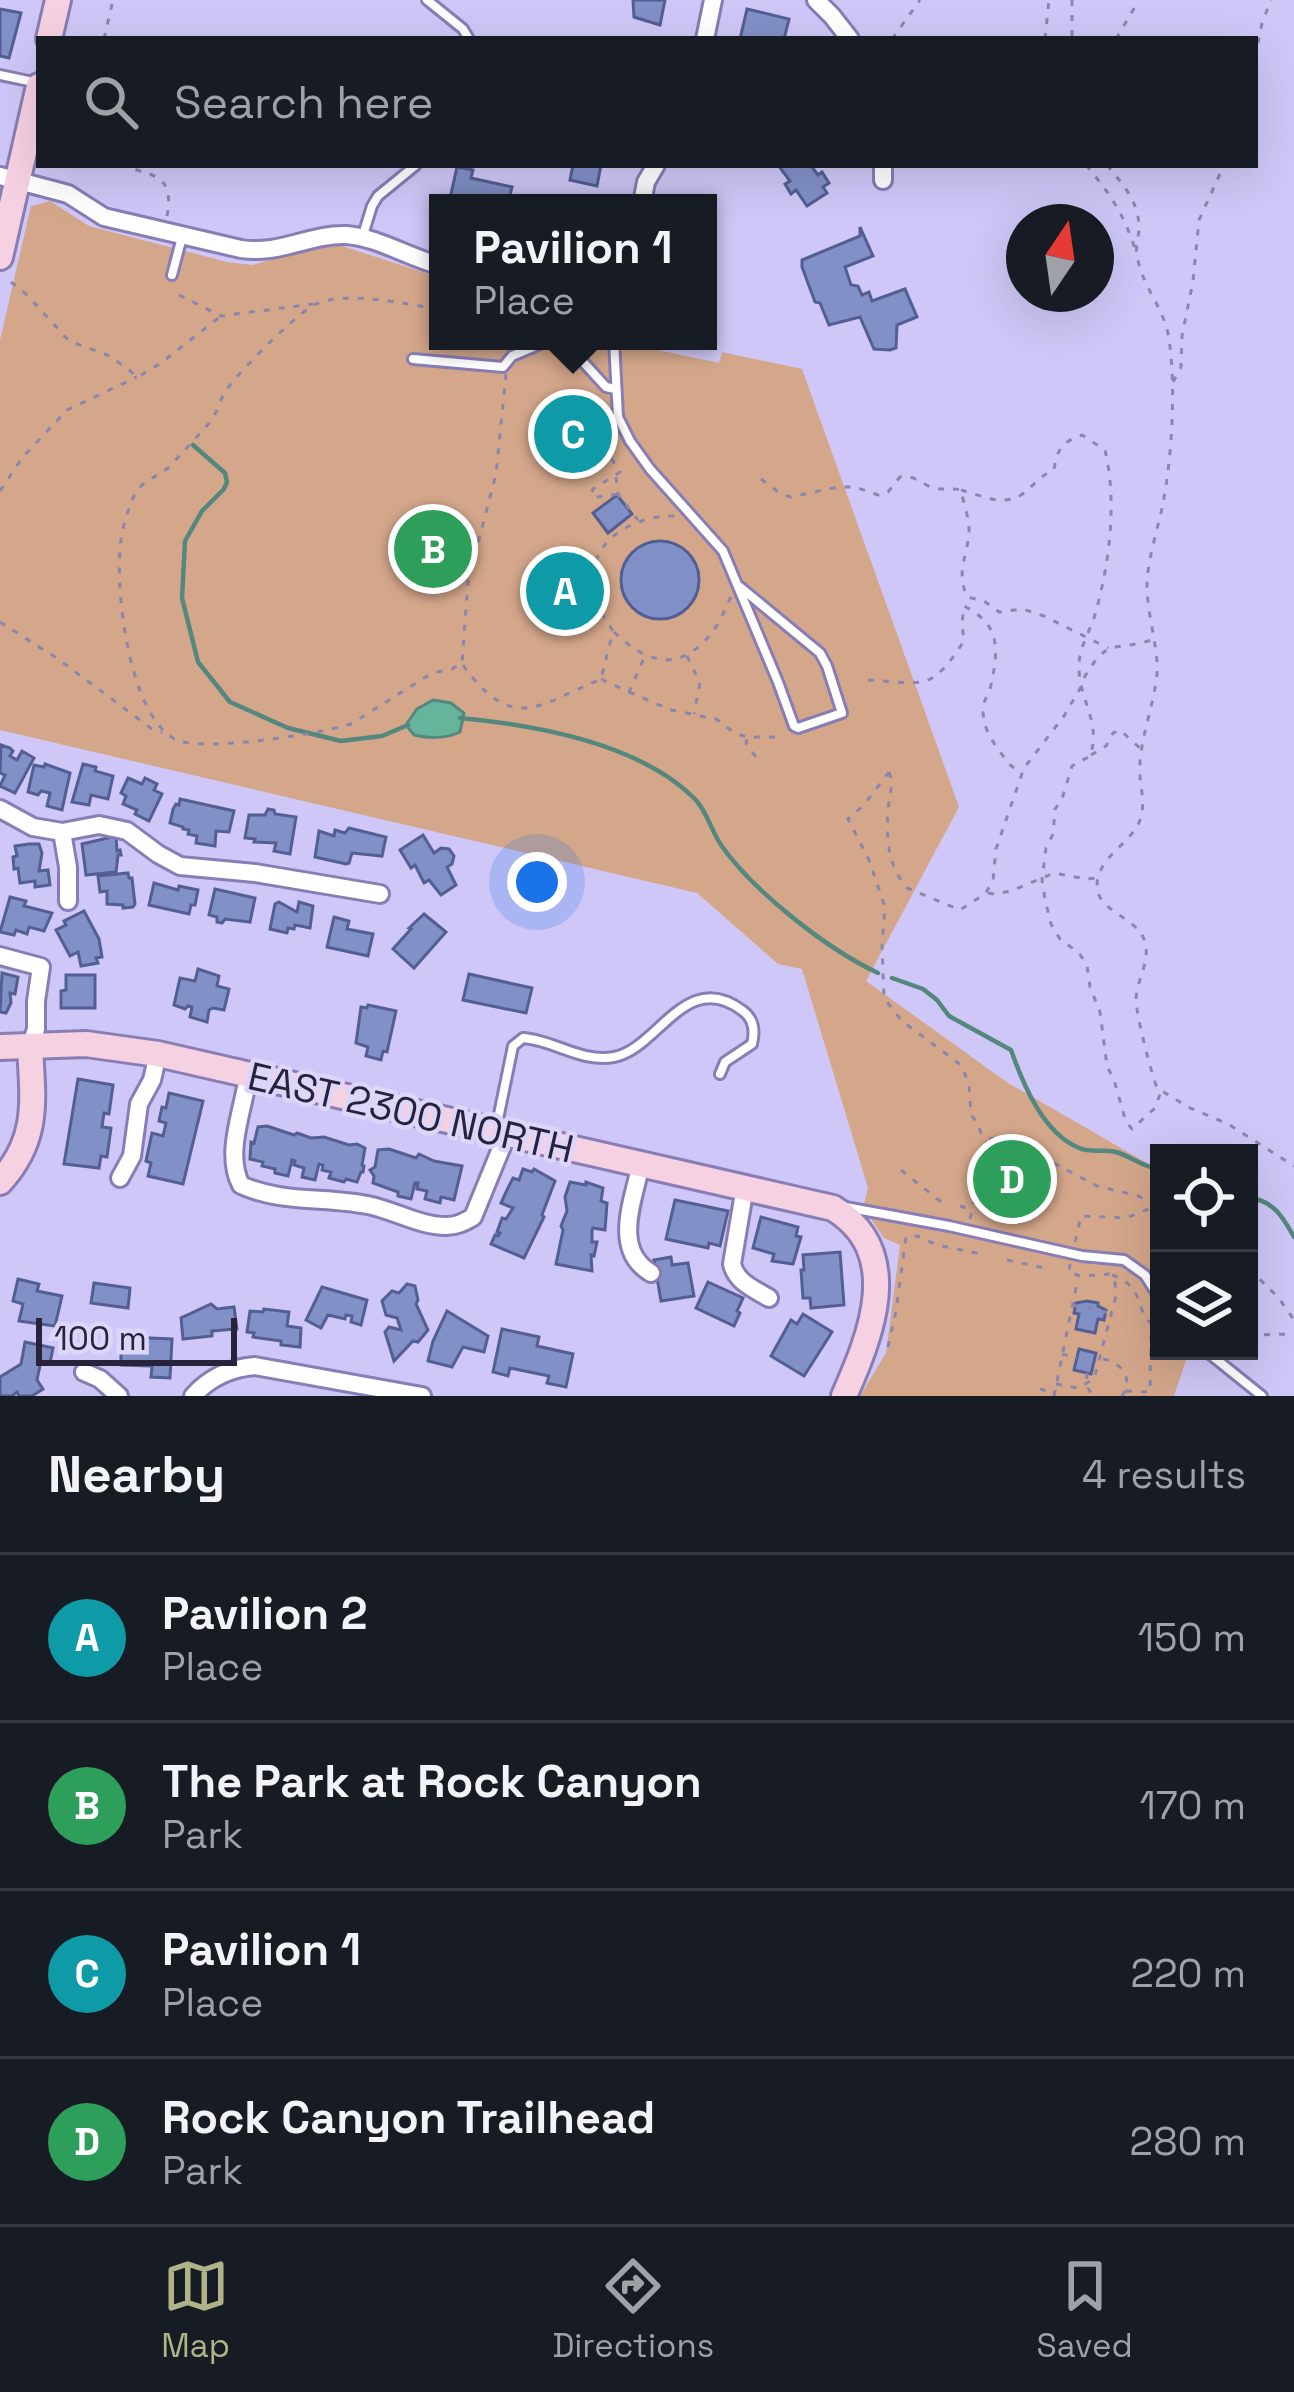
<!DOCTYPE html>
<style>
:root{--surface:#171b24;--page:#242831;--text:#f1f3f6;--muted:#9ea1a6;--line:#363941;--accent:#afb387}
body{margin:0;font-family:"Space Grotesk",sans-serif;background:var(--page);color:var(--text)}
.controls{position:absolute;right:36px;bottom:36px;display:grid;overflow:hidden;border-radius:0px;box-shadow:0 12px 48px #0002}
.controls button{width:108px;height:108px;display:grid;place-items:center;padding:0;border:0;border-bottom:3px solid var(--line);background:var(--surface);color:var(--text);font:60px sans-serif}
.compass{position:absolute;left:1006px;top:204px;width:108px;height:108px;border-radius:50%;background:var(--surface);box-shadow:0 12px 48px #0002;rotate:13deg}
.scale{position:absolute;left:36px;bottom:30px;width:201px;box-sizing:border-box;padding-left:12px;border:6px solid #28233a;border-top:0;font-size:33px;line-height:42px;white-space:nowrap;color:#28233a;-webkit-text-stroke:9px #dcd6fb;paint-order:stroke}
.you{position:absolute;left:537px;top:882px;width:42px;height:42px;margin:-30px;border:9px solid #fff;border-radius:50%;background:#1a73e8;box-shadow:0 0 0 18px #1a73e833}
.badge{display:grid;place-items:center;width:78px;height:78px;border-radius:50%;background:var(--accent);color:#fff;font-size:39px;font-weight:700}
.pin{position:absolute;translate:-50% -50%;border:6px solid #fff;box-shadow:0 3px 12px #0006}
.popup{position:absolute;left:429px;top:194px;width:288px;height:156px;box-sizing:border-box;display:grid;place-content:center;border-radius:0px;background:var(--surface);filter:drop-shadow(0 3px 9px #0005);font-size:39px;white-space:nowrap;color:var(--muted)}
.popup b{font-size:45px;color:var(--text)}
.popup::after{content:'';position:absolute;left:50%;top:100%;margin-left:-24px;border:24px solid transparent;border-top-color:var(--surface)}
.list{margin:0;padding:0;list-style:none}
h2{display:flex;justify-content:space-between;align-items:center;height:156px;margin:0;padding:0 48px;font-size:51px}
h2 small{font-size:39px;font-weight:400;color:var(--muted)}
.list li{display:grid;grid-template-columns:78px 1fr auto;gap:36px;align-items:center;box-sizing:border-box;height:168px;padding:0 48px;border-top:3px solid var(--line)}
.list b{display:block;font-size:45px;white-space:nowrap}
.list p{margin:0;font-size:39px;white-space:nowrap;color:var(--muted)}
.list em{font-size:39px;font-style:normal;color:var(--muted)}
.icon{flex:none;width:66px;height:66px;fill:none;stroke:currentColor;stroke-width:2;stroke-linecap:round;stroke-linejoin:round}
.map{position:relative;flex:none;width:1294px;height:1396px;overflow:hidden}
.search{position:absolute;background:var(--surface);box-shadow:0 12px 48px #0002;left:36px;right:36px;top:36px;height:132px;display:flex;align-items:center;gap:30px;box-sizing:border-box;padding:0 42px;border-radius:0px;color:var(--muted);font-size:45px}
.sheet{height:828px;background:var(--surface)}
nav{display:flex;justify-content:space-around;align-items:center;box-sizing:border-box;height:168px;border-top:3px solid var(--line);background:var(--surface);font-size:33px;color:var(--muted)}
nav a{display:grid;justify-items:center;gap:6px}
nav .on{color:var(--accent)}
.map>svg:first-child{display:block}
</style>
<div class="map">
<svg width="1294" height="1396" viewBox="0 0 1294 1396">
<rect width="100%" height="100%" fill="#cfc7f7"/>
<!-- green -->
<path fill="#d4a78b" d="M50,201l39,25 138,36 25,3 71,-20h16l99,32v64h178l103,22 3,-11 80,17 157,438 -93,174 142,102 151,87v181h30l-15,45h-314l26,-43 14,-108 -16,-7 -21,-31 5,-19 -66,-219 -24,-5 -81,-71 -697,-163v-390l31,-134z"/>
<!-- water -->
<path fill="#67b49d" stroke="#54887f" stroke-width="3" d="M433,700l18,3 13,10 -4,19c-15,7 -29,7 -46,3l-8,-10 11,-16z"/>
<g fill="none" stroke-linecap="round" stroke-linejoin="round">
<!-- stream -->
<g stroke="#54887f" stroke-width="4.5">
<path d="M193,445l32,28 2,9 -3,7 -22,22 -17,30 -3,57 16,64 32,40 58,26 53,13 41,-5 26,-11"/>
<path d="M460,718c75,7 177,25 233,79 13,12 18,33 28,48 33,47 106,104 157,128"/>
<path d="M892,978l31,11 14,11 12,16 62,34c12,34 32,83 68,98 10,5 25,1 37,4 16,5 27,15 43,17"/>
<path d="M1249,1198c24,2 34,19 45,39"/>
</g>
</g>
<!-- building -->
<g fill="#8290c8" stroke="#535f93" stroke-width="3">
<path d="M633,0h32l-5,25 -26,-8z"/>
<path d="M0,9l21,4 -12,45 -9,-2z"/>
<path d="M747,9l42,10 -5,20h-44z"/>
<path d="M573,165h28l-4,21 -27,-6z"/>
<path d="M778,165h37l-3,2 6,8 4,-3 7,11 -6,4 4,6 -20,13 -11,-16 -5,4 -6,-10 5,-3z"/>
<path d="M457,167l16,3 -2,8 41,9 -4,16 -43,-3 -1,3h-15z"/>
<path d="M860,227l13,29 -28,11 6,18 7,1 4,9 7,-3 3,9 33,-12 12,28 -20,8 -1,23 -6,2 -16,-1 -14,-32 -31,8 -9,-22 -5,-1 -13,-35v-7l58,-24z"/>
<path d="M580,419l3,27 -18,2 -3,-27z"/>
<path d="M617,495l15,19 -24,19 -15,-20z"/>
<circle cx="660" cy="580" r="39"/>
<path d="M571,571l10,35 -23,6 -9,-35z"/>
<path d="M1,745l9,3 3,3 -3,5 7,4 5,-9 12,7 -19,35 -15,-7 5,-11 -5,-2z"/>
<path d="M45,764l25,9 -8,37 -15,-4 3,-13 -9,-2 -3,4 -10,-3 6,-27 10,2z"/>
<path d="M83,764l13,3 -1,4 18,5 -5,23 -17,-4 -2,10 -17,-3z"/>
<path d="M128,778l14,6 3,-6 12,6 -3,6 8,4 -13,27 -14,-7 2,-4 -14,-6 3,-8 -5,-3z"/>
<path d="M180,799l54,12 -5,21 -13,-1 -1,15 -19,-3 1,-7 -9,-2 1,-4 -6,-1v-2l-13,-4 3,-14 3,-5 3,1z"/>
<path d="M268,809l6,1 1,4 21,3 -6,37 -16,-3 2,-8 -22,-1 1,-3 -10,-1 4,-23h16z"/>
<path d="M349,828l37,9 -4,19 -30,-3 -3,10 -3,1 -31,-7 4,-26 15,5 1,-6 10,3z"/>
<path d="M423,835l11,18 7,-5 8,1 5,7 -2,8 -5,3 9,18 -15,10 -12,-15 -5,3 -9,-18 -4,3 -11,-18z"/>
<path d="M116,836l1,15 3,-1 1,5h-3l-2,17 -30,3 -4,-31z"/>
<path d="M29,844h10l3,9 -3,18 9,-1 2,15 -15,2v-6l-15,2 -2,-15 -4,1 -1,-12 4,-1 -2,-10z"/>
<path d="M128,873l1,5h3l3,26 -2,3 -10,1v-3l-16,-1v-13l-7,1 -2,-16z"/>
<path d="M154,883l24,7 1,-4 19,4 -3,15h-4l-2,9 -40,-9z"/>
<path d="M215,889l40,9 -5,24 -25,-3 -3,4 -5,-1v-5l-8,-2z"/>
<path d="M10,897l16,4 -2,5 28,7 -8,18 -15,-4 -2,7 -11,-4 -2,5 -14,-3z"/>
<path d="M279,902l18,10 2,-10 14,4 -3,22 -15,-3 -1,4 -6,-1 -1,5 -17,-4 5,-25z"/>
<path d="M84,911l15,28 3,18 -6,1 2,5 -17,3 -3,-14 -8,4 -14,-26 10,-5 -2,-4z"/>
<path d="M424,914l22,18 -32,36 -21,-19 18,-20 -2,-1z"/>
<path d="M334,917l15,4 -2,8 26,5 -5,22 -41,-9z"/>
<path d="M198,969l21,7 -2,10 12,3 -5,21 -11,-2 -4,2 -2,12 -17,-5 2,-10 -4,-1 -3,3 -11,-4 6,-27 15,3z"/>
<path d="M2,973l16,4 -3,17 -5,-1 1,10 -5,10 -6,-1z"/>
<path d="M469,974l63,14 -6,25 -63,-13z"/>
<path d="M66,975h29v33h-34v-17l5,-1z"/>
<path d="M368,1005l28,6 -9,41 -4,-1 -2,9 -15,-4 2,-9 -12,-4 5,-36 6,1z"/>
<path d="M78,1079l35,6 -4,29 -5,-1 -2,14 9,1 -4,29 -6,-1 -2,12 -35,-4z"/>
<path d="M169,1093l34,8 -20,83 -35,-8 3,-13 -5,-2 6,-28 11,3 3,-13 -7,-2 3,-14 4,1z"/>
<path d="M267,1126l27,9 3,-2 14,5 13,-1 25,8 8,-1 8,4 -3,17 2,1 -1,6h-2l-4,10 -11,-3 -2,3 -15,-4 2,-6 -9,-2 1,-5 -4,-1 -4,16 -13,-3 2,-9 -10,-3 1,-4 -3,-1 -4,16 -13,-3v-4l-13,-3 1,-4 -13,-3 1,-17 3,1 4,-16z"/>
<path d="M389,1149l27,9 3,-4 15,7 28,5 -8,34 -13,-3 -1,6 -15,-4 2,-8 -10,-2 1,-6h-3l-4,16 -13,-3v-4l-25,-9 1,-7 -4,-6 5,-3 3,-17z"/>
<path d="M523,1169l9,3 2,-3 21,12 -13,34 2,2 -20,41 -33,-14 4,-9 3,1 2,-3 -3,-1 5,-14 4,1 7,-11 -12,-5 6,-13 6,-12 6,2z"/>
<path d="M570,1182l16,3v-3l17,6 -2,13 6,2 -2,27 -12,-2 -1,3v11h5l-3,14 -3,-1 1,16 -36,-7 7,-34 -2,-4 6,-15 -2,-14z"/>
<path d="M675,1200l53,11 -8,35 -11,-3 -1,5 -42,-9z"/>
<path d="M761,1217l37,10 -2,9 5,1 -8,27 -21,-3 2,-7 -21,-6z"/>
<path d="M840,1252l4,53 -33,3 -1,-10h-7l-2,-28h3l-1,-15z"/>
<path d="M671,1257l1,8 16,-2 6,33 -33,5 -7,-41z"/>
<path d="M18,1279l21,5 -2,7 25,5 -7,30 -36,-5 4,-17 -10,-3z"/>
<path d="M708,1282l35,16 -6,13 3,2 -6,13 -38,-18z"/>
<path d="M94,1283l36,5 -2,20 -37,-5z"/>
<path d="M407,1284l8,2 3,14 -2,4 12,26 -10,12 -5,-1 -19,20 -9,-29 4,-5 12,3 -4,-12 -11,-3 -4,-14 10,-10 7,2z"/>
<path d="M322,1287l45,13 -6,25 -10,-3 1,-6 -6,-1 -1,4 -17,-4 -7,13 -15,-8z"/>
<path d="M1087,1301l11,2v3l8,4 -2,10 -6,-1 -3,14 -19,-4 3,-15 -5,-1 2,-10z"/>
<path d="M211,1304l6,5 17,-2 3,22 -25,2v5l-29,3 -2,-21z"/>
<path d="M264,1309l25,3 -2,14 14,2 -1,19 -19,-2v-4l-28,-4 1,-4 -7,-1 3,-21 13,1z"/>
<path d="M447,1311l41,25 -4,16 -21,-5 -11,20 -24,-6 5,-20z"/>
<path d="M803,1314l29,18 -28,44 -33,-20 20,-36 6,4z"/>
<path d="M502,1329l37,8 -2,9 36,8 -7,33 -19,-4 2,-7 -39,-8 -2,8 -15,-4z"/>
<path d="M127,1337l45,2 -2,39 -19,-1 1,-11 -31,-1v-16h6z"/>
<path d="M25,1342l28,6 -3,15 -9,-2 -4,19 6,9 -11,7h-13l-2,-4 -5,4h-12v-19l21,-13z"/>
<path d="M1079,1349l17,4 -5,21 -17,-4z"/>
</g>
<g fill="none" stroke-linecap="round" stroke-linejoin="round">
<defs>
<g id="lane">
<path d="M427,0l36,29 6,10"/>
<path d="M0,75l38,8"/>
<path d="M362,238l10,-32 6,-10 38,-31"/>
<path d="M172,275l10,-38"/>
<path d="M564,341l42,46 9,2"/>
<path d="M614,341l4,76 12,24 20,28 73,82 55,131 16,44 4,2 44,-15 -15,-47 -7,-13 -80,-66"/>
<path d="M413,359l90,8 9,-11 35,-15"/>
<path d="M497,1124l16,-78 10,-8c31,2 58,25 91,19 44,-8 72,-90 129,-46 11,8 12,21 9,33l-27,18 -5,12"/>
<path d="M845,1207l104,19 133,30 42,4 21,15 14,22"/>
<path d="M1206,1351l56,45"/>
</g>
<g id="street">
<path d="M816,0l16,16 18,23"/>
<path d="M705,39l8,-39"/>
<path d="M883,165v15"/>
<path d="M0,176l68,18 36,23 137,32c39,6 68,-15 105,-14 31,2 62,22 92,30"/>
<path d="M642,203l4,-21 10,-17"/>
<path d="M0,809l33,18 29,5 37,-7 28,6 31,23 22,12 75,7 125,21"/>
<path d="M62,832l6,35v34"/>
<path d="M0,956l41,11 -5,34v28l-6,19"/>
<path d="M248,1075c-4,34 -24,78 -7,110 42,19 87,11 131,21 25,6 49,20 74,20 11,0 18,-4 27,-9l34,-83"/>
<path d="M641,1164c-8,37 -29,86 10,109"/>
<path d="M120,1178l12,-22 7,-52 13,-24 6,-26"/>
<path d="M745,1187l-13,77c4,18 22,25 37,34"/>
<path d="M84,1372l16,7 19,17"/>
<path d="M193,1396c17,-19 37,-28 62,-30l167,30"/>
</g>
<g id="secondary">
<path d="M49,39l9,-39"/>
<path d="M0,257l39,-171"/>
<path d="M0,1047l86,-3 72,10 675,154c72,44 38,127 11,188"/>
<path d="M0,1182c39,-43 33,-80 30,-134"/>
</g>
</defs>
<!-- lane casing -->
<use href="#lane" stroke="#887db5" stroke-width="14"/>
<!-- street casing -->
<use href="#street" stroke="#887db5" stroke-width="22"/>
<!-- secondary casing -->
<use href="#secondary" stroke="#887db5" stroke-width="30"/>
<!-- path -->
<g stroke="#8d86ac" stroke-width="3" stroke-dasharray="6 9" stroke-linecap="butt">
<path d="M1072,0v39"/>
<path d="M104,39l9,-39"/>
<path d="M892,39l28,-39"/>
<path d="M1045,39l4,-39"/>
<path d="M1116,39l23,-39"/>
<path d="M1255,58l7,-35 9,-23"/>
<path d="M121,165c31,11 54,8 46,51"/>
<path d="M1086,165c25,30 38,49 50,87"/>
<path d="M1107,165c16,20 32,36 32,63 0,8 -4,18 -2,27 4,30 28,54 32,84 7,46 3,119 -6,164 -5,26 -15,54 -16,80 -1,28 12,66 10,91 -3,30 -15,59 -17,89 -2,18 6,37 1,54 -7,26 -43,38 -44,68 -1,25 37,32 46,52 10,21 -6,41 -7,62 0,16 15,73 21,89l31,19 40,17 66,42"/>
<path d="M11,282l16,13 42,46 41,15 28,21 23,-14 60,-47"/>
<path d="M179,295l42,21 92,-12"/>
<path d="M438,309c-32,-5 -97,-20 -126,-3 -22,14 -69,62 -85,83 -7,9 -9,22 -16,32 -12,14 -25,27 -37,41 -12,15 -31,15 -40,34 -6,14 -11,29 -13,44 -7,47 8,182 58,201 30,10 140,-7 172,-17l81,-51 20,-4 10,-6 6,-81 28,-108 10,-100"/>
<path d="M1173,382l8,-15 1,-31 11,-55 6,-61 25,-55"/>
<path d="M595,417l9,30 16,25 -27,17 -2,6 7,2 20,-3"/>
<path d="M616,477l2,17 20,26"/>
<path d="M761,479l20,15 10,3 47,-10h17l23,8 10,-3 12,-15c17,-2 20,7 34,11 9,2 18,0 27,2 2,12 8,27 8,39 0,26 -14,39 -2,68l17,4 15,11 24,-3 21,7 64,32"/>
<path d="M961,490c20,5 41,17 60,5 12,-8 19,-20 33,-25 3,-21 8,-28 28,-35l23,15c12,50 5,111 -9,161 -4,17 -17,36 -17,54 -1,34 23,57 11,91l-18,10 -10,33 -7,10 -2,25 -7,14 -4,32 3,19 6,25 9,15 19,14 8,12 3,22 10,25 7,54 7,14 12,42 6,7 23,-21 5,-14"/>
<path d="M0,491l22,-33 45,-48 70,-33"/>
<path d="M560,573v-2l37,-16"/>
<path d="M0,622l58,37 94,70 10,3"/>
<path d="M614,632c34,33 68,41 99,-1 8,-10 12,-23 18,-34"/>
<path d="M687,656l13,27 -6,31"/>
<path d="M463,665c50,70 77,39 138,14l12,-48c-9,-14 -18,-27 -20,-44 -5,-48 43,-73 85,-71"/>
<path d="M1084,678c24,-41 27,-26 68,-38"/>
<path d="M601,679l28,13 15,-34"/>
<path d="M868,680c57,3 62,13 96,-39l-2,-18 2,-17c36,18 35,42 27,79 -2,10 -9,16 -8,27 1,13 5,23 13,34 8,11 14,22 26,27"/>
<path d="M629,692l42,18 45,9 20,15 12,3h36"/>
<path d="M747,739l-1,4 12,17"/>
<path d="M1091,755l15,-9 7,-13 7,-3 21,19"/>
<path d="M889,772c5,14 0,24 -1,39 -2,28 0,55 19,77l53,22 25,-16 8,-13 3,-32 28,-81 40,-52 17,-29"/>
<path d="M889,772l-25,33 -16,14 21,41 16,47 -3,39 2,52 18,23 59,44 8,19 2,31 7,8 3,11 6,5"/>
<path d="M988,893l6,1 17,-3 43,-18 32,6 12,-1"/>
<path d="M989,1139l29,-4 24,22 55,29 41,10 21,9"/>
<path d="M901,1170l44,35"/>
<path d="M960,1206l10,3"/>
<path d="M970,1219l17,-78"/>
<path d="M1075,1242l6,-26 45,2 30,-12"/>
<path d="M1007,1260l42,9"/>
<path d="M1249,1269l29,28 16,23"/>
<path d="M1112,1275c38,14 18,38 47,54"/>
<path d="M1072,1305l38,8"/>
<path d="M1249,1335l45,-1"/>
<path d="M888,1347l8,-36 10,-74 12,-1 19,9 45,9"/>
<path d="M1062,1354l15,4"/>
<path d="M1103,1359c19,4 31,19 19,37"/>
<path d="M1087,1373l-1,12 7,11"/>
<path d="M1056,1384l22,4 16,-9 22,-83 -1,-13 -5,-9 -29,2 -12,-3 1,-9"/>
<path d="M1040,1389l12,3"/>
<path d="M1126,1391l24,1 1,-67"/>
<path d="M1054,1396l24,-118"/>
</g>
<!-- lane -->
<use href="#lane" stroke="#fff" stroke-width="8"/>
<!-- street -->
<use href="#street" stroke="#fff" stroke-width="16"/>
<!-- secondary -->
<use href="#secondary" stroke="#f5d1e2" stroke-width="24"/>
</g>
<g text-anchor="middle" stroke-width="9" stroke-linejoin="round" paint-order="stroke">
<!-- street labels -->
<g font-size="39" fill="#28233a" stroke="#dcd6fb">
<text transform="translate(411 1112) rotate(13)" y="14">EAST 2300 NORTH</text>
</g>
</g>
</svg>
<div class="controls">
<button><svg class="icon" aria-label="locate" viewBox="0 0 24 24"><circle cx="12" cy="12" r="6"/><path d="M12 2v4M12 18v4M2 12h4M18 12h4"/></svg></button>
<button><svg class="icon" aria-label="layers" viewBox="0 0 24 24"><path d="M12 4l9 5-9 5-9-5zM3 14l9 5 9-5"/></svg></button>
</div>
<svg class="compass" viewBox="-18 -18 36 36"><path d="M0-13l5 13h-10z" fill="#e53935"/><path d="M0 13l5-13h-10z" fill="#9ea1a6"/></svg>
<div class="scale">100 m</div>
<div class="you"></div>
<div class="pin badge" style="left:565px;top:591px;background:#0f9aa8">A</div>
<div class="pin badge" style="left:433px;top:549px;background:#2e9e5b">B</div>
<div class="pin badge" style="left:573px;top:434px;background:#0f9aa8">C</div>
<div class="popup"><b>Pavilion 1</b>Place</div>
<div class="pin badge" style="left:1012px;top:1179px;background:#2e9e5b">D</div>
<div class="search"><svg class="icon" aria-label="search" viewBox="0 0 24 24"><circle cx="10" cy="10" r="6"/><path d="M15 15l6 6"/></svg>Search here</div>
</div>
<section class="sheet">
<h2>Nearby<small>4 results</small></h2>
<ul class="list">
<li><span class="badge" style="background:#0f9aa8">A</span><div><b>Pavilion 2</b><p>Place</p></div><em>150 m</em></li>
<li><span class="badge" style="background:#2e9e5b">B</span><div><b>The Park at Rock Canyon</b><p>Park</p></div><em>170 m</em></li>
<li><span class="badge" style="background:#0f9aa8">C</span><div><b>Pavilion 1</b><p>Place</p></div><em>220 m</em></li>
<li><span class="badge" style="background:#2e9e5b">D</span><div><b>Rock Canyon Trailhead</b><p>Park</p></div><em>280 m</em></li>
</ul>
</section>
<nav>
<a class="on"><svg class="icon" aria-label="map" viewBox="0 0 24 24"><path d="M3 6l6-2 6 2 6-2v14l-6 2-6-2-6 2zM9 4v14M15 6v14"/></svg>Map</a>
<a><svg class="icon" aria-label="directions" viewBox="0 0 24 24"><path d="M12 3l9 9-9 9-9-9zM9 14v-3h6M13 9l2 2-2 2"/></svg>Directions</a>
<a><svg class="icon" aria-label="saved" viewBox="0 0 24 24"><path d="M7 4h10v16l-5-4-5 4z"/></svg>Saved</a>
</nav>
